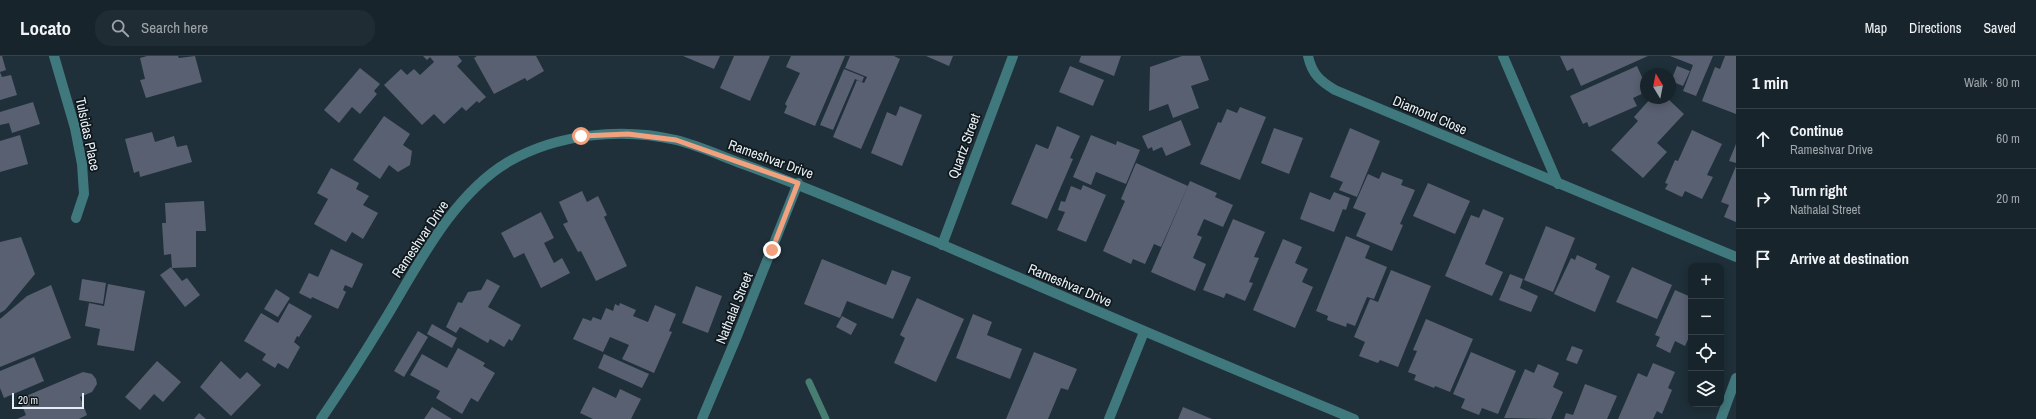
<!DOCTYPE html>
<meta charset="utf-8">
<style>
:root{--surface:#17242c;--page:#202c34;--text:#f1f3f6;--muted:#9ea4a9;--line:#364148}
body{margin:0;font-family:"Archivo Narrow",sans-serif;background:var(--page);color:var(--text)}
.controls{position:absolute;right:12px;bottom:12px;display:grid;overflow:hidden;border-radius:8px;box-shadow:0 2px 10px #0003}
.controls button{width:36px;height:36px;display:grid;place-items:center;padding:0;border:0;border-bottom:1px solid var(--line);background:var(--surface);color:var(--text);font:20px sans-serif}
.compass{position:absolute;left:1640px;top:12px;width:36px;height:36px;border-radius:50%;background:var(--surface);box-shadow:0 2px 10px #0003;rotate:350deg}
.scale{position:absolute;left:12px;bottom:10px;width:72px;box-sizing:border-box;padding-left:4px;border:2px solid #e5eff6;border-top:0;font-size:11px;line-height:14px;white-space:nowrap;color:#e5eff6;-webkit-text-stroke:3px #0f171b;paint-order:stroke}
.stop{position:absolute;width:12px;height:12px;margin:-9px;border:3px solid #f2a17e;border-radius:50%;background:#fff}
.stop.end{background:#f2a17e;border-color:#fff;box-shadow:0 1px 4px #0008}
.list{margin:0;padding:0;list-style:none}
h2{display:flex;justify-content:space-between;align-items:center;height:52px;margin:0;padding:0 16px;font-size:17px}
h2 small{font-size:13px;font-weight:400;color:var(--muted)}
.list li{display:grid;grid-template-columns:26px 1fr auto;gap:12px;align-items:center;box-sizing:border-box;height:60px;padding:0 16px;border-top:1px solid var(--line)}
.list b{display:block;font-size:15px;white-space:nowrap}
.list p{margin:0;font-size:13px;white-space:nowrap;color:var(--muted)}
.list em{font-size:13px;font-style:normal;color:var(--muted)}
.icon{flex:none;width:22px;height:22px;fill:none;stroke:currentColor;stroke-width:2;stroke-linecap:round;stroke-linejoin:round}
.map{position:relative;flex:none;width:1736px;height:363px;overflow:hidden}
header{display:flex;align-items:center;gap:24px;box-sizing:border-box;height:56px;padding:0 20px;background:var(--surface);border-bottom:1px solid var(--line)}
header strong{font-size:19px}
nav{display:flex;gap:22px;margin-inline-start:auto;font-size:14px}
.search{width:280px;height:36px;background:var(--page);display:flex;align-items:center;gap:10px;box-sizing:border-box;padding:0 14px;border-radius:16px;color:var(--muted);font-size:15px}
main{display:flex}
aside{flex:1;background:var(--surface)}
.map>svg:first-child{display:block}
</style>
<header>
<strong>Locato</strong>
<div class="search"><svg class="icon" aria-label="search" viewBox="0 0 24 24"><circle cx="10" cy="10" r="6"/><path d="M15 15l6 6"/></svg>Search here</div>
<nav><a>Map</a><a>Directions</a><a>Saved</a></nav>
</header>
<main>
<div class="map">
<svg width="1736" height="363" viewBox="0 0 1736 363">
<rect width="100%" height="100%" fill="#1f303a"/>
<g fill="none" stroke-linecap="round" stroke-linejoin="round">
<!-- stream -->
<path stroke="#487d72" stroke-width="7" d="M809,326l17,37"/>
</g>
<!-- building -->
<g fill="#596071">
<path d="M0,0h2l4,14 -6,2z"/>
<path d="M147,0h31l1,2 16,-2 7,26 -56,16 -6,-18 5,-1 -5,-21z"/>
<path d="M423,0h35l4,5 -5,5 29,31 -7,6 -2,-2 -11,10 -4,-4 -18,17 -10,-10 -12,11 -38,-40 17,-16 6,6 7,-6 6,6 14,-13 -4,-5 -3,3z"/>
<path d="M477,0h59l8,15 -17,10 -2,-3 -31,16 -20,-36z"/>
<path d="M683,0h37l-6,13z"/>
<path d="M734,0h36l-20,45 -30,-13z"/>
<path d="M791,0h54l-30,70 -31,-13 3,-7 -2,-2 15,-31 -14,-6z"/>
<path d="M850,0h44l6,3 -39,90 -28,-12 24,-57 7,3 3,-6 -22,-9z"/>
<path d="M926,0h27l-4,10z"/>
<path d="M1081,0h40l-7,20 -35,-14z"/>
<path d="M1182,0h18l9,24 -18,6 8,22 -26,10 -5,-14 -19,7 1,-44z"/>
<path d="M1560,0h88l-67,30 -8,-18 -6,3z"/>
<path d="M1670,0h43l-17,40 -13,-5 10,-26z"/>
<path d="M1725,0h11v58l-34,-13 13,-34 5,2z"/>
<path d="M1070,10l34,14 -11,26 -34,-14z"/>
<path d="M1637,10l9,20v6l-13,6 4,8 -48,21 -2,-5 -4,2 -13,-28z"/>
<path d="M1677,10l13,5 -7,15 -12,-5z"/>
<path d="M360,12l20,16 -6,7 3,3 -17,20 -8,-7 -13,16 -15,-13z"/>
<path d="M844,13l20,8 -2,5 -7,-3 -22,51 -13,-5z"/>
<path d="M0,16l2,5 9,-2 6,20 -17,5z"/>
<path d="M1651,42h16l17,16 -27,29 10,9 -24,26 -32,-28 27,-29 -4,-4z"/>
<path d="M33,46l7,22 -28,9 -3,-10 -9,2v-13z"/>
<path d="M900,50l22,9 -20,51 -31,-13 16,-41 9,4z"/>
<path d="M1240,51l26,10 -26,63 -40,-16 18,-42 3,1 6,-14 10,4z"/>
<path d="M384,60l26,18 -7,11 9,6 -2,14 -12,7 -9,-7 -9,14 -27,-19z"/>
<path d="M1181,64l10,25 -25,11 -4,-9 -9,4 -1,-4 -4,2 -6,-13z"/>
<path d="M1057,70l23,10 -10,22 3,1 -26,60 -36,-15 25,-60 12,5z"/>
<path d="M1274,72l29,10 -14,36 -28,-11z"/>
<path d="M1350,72l30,13 -23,56 -18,-7 4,-8 -13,-5z"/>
<path d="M1692,74l30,14 -15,31 6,2 -11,22 -17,-8 -3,6 -17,-8 3,-5 -3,-1 10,-23 3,1z"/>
<path d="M152,76l3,10 19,-6 3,11 10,-2 5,17 -52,15 -1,-6 -5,2 -9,-34z"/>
<path d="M20,79l8,29 -28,8v-31z"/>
<path d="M1091,79l25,10 1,-4 23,9 -14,34 -30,-12 -5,13 -18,-8z"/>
<path d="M1736,88v19l-7,-2z"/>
<path d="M1136,107l52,23 -27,61 -7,-3 -9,20 -12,-5 -2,5 -28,-13 22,-50 -4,-2z"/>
<path d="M1736,110v56l-12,-5 5,-12 -8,-3z"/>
<path d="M331,112l28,15 -3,6 13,7 -6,9 15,8 -15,26 -11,-7 -6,10 -32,-18 14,-25 -11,-6z"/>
<path d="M1382,116l21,8 -2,5 14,5 -15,34 3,1 -11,26 -36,-15 10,-23 -13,-5 15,-34 11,5z"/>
<path d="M1190,125l27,12 -2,4 18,8 -10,22 -19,-8 -7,16 5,2 -9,21 13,6 -11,27 -44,-19z"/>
<path d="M1428,127l42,18 -15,33 -42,-18z"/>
<path d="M1083,129l23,10 -20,47 -29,-12 8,-18 -7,-2 3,-9 4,1 6,-16 10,4z"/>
<path d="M582,135l5,11 11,-6 9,19 -3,2 23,49 -31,15 -15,-30 -3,1 -15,-28 5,-2 -9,-20z"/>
<path d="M1310,136l20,8 4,-8 16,6 -4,12 -3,-1 -9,23 -34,-13z"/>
<path d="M204,145l2,30h-10v36l-24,1 -1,-14 -7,1 -2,-32h4l-1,-20z"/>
<path d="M1483,153l21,9 -19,46 18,8 -11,24 -47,-20 26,-61 8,3z"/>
<path d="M541,156l13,26 -10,5 10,20 8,-5 8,15 -29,15 -17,-35 -10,5 -13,-25z"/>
<path d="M1233,163l32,13 -11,25 5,1 -10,24 4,1 -8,18 -19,-8 -2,5 -21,-8z"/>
<path d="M1546,170l29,12 -22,54 -29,-12z"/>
<path d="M1346,180l24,10 -5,12 22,9 -13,32 -7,-2 -12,29 -8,-3 -1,4 -19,-7 1,-4 -12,-5z"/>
<path d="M21,181l14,37 -30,36 -5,3v-71z"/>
<path d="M1283,183l19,8 -7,16 13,6 -6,13 11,5 -18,41 -42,-18z"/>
<path d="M331,193l32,15 -11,24 -7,-3 -2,5 3,2 -8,17 -26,-12 -1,2 -12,-6 10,-20 9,4z"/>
<path d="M1577,199l20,9 -2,5 15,7 -15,36 -41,-18 17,-36 4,2z"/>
<path d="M822,203l64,26 6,-15 19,7 -18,42 -46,-18 -7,17 -36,-14z"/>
<path d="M171,211l11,14 5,-3 13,17 -15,12 -25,-32z"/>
<path d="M1632,211l40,18 -15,34 -41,-17z"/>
<path d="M1391,214l40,16 -33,81 -18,-7 -2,3 -19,-7 6,-14 -11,-5 16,-38 8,3z"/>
<path d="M1510,218l13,5 -3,9 18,8 -7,16 -32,-12z"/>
<path d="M82,223l24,4 -3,21 -24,-4z"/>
<path d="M487,223l13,7 -12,21 33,18 -9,16 -3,-2 -5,8 -14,-8 -2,4 -28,-16 -4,6 -10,-6 12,-25 4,1 6,-11 13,-2z"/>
<path d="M108,228l37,7 -11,60 -37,-6 3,-16 -15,-3 4,-23 15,3z"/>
<path d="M51,229l20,53 -71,29v-48l27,-23z"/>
<path d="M696,230l26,10 -14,37 -26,-10z"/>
<path d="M276,233l14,9 -12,19 -14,-8z"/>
<path d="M1675,234l16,7v36l-6,13 -10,-5 -5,12 -14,-7 4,-9 -5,-2z"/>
<path d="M917,242l47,21 -28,63 -42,-19 11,-25 -5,-3z"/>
<path d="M289,247l23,13 -13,21 -2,-1 -3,6 6,5 -12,22 -10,-6 -3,5 -13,-8 4,-6 -22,-13 17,-28 17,10z"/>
<path d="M620,247l16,7 -3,6 15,6 7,-17 21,9 -7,17 3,1 -18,41 -32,-14 7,-14 -19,-8 -7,15 -30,-13 10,-21 8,3 2,-4 8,3 5,-12 7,3 2,-7 4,2z"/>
<path d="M973,258l19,8 -5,13 35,14 -12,30 -54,-21z"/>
<path d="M842,260l15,8 -6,11 -15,-8z"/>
<path d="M1426,263l47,20 -23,53 -15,-6 -1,2 -20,-8 2,-5 -8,-3 9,-21 -4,-1z"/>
<path d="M432,268l25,14 -5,10 -25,-14z"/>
<path d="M418,275l10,6 -24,40 -10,-6z"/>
<path d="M1572,290l11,4 -6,14 -11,-4z"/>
<path d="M458,292l27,15 -2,3 12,7 -17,29 -7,-4 -9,16 -26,-16 4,-7 -30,-16 12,-21 25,14z"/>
<path d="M1034,296l43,17 -9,21 -7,-2 -13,31h-42z"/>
<path d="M1471,296l45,19 -18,43 -16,-6 -3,7 -18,-7 4,-9 -12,-5z"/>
<path d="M604,298l45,20 -7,14 -44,-20z"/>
<path d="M34,301l10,24 -40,17 -4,-10v-17z"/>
<path d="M157,305l24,21 -18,20 -9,-8 -14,16 -15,-13z"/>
<path d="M221,305l19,18 7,-7 14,13 -30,31 -31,-29z"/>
<path d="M1653,307l22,9 -7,16 4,2 -10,24 -5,-3 -4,8h-35l20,-46 9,4z"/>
<path d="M1538,308l21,9 -6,14 10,5 -12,27 -47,-1 21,-49 9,4z"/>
<path d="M83,316l9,2 4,5 1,5 -5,8 -12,5 7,18 -8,4h-62l9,-4 -7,-16z"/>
<path d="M1585,328l32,12 -10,23h-43l2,-6 7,2z"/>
<path d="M593,331l23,11 4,-9 21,10 -10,20h-38l-13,-6z"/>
<path d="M432,351l20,12h-28z"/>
<path d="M1183,351l29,12h-34z"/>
<path d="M199,357l7,6h-12z"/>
</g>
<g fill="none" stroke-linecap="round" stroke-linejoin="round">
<!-- street -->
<g stroke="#40797d" stroke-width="10">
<path d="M54,0l21,72 7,36 2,30 -8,24"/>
<path d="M1308,0c4,18 12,25 27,34l401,167"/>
<path d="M1503,0l55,128"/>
<path d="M942,189l71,-189"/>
<path d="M321,363c22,-32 43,-65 63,-98 33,-54 68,-126 124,-159 49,-28 113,-35 168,-22 21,5 43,15 64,23 65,23 129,51 194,78 139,60 279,120 420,178"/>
<path d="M702,363l35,-83 61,-153"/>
<path d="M1109,363l35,-87"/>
<path d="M1721,363l15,-41"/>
</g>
</g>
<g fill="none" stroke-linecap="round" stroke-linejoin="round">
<!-- route -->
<path stroke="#f2a17e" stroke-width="5" d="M581,80l47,-2 48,6 122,43 -26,67"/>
</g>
<g text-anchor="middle" stroke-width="3.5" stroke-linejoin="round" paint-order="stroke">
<!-- street labels -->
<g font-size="14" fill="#e5eff6" stroke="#0f171b">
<text transform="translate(1430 59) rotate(23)" y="5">Diamond Close</text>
<text transform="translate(88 78) rotate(78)" y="5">Tulsidas Place</text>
<text transform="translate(964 90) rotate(-70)" y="5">Quartz Street</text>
<text transform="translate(771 103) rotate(20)" y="5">Rameshvar Drive</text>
<text transform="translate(420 183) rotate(-56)" y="5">Rameshvar Drive</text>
<text transform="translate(1070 229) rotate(23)" y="5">Rameshvar Drive</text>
<text transform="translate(734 252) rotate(-68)" y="5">Nathalal Street</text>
</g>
</g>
</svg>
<div class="controls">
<button>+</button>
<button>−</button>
<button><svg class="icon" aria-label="locate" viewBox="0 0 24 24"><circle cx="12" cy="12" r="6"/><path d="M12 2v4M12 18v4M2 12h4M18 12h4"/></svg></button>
<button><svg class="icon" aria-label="layers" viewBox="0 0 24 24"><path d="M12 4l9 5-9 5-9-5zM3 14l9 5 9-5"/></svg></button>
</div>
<svg class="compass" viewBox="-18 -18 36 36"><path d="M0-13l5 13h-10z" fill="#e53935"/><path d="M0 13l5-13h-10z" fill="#9ea4a9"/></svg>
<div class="scale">20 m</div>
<div class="stop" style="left:581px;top:80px"></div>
<div class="stop end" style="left:772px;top:194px"></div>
</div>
<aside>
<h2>1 min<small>Walk · 80 m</small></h2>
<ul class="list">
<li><svg class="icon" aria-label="ahead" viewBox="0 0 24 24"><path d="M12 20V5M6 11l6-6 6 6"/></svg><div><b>Continue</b><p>Rameshvar Drive</p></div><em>60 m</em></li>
<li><svg class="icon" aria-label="right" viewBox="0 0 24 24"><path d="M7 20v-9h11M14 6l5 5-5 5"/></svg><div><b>Turn right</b><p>Nathalal Street</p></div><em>20 m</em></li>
<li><svg class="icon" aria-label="arrive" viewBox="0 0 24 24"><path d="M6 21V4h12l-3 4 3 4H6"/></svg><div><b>Arrive at destination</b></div></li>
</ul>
</aside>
</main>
